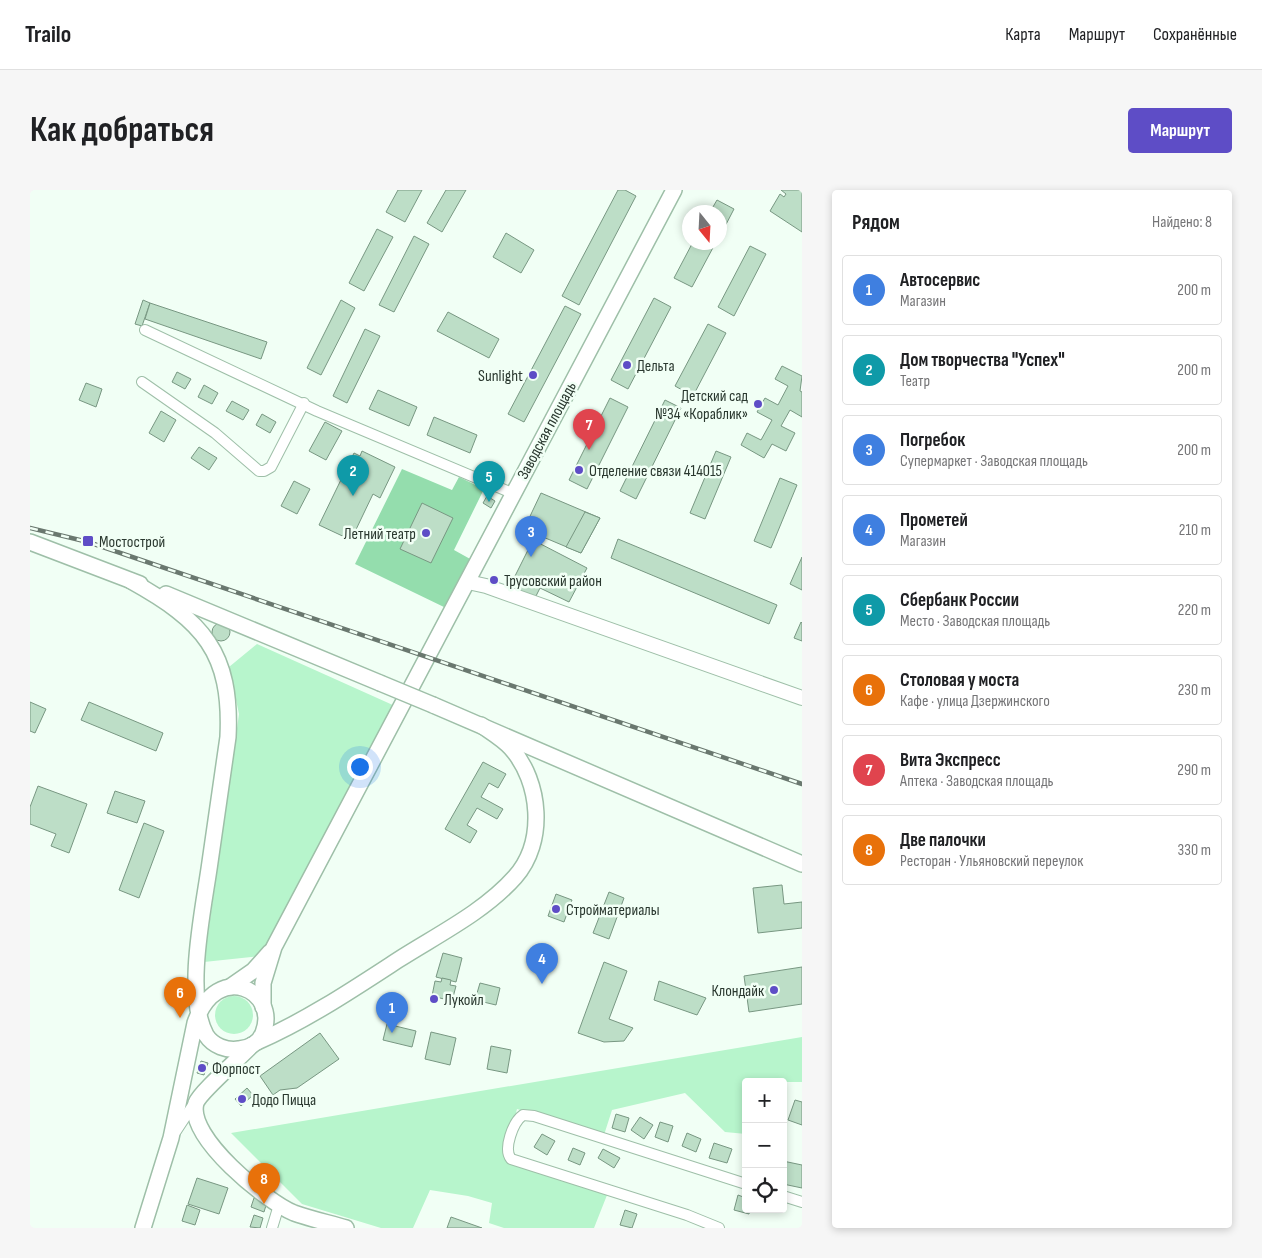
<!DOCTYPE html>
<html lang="ru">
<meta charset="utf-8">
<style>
:root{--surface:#fff;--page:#f6f6f6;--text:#202124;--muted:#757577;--line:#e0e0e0;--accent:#5e4dc6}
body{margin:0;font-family:"Sofia Sans Condensed",sans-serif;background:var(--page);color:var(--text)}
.controls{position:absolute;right:15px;bottom:15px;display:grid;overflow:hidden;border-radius:5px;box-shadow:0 2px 8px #0003}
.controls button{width:45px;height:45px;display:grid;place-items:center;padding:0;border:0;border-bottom:1px solid var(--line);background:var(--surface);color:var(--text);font:25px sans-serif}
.compass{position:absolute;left:652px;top:15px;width:45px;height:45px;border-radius:50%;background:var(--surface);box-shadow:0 2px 8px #0003;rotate:162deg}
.you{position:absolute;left:329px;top:576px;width:18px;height:18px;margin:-12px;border:4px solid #fff;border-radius:50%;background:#1a73e8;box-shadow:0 0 0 8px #1a73e833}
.badge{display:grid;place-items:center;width:32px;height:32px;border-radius:50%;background:var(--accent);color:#fff;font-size:16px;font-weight:700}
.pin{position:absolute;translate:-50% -41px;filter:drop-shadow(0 1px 2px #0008)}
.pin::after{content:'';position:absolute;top:26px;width:18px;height:15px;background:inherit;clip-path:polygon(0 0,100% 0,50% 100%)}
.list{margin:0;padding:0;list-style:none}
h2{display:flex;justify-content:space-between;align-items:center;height:65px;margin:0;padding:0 20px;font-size:21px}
h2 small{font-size:16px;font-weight:400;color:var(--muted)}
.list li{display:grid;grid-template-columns:32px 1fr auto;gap:15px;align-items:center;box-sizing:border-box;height:70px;margin:0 10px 10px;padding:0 10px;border:1px solid var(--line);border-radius:5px}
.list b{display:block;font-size:19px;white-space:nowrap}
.list p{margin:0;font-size:16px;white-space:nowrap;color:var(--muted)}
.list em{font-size:16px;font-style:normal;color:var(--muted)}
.icon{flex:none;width:28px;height:28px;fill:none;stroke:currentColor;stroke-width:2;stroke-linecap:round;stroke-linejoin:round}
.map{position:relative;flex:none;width:772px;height:1038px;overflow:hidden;border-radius:5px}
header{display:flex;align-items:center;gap:30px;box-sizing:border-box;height:70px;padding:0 25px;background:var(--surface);border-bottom:1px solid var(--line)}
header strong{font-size:24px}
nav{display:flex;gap:28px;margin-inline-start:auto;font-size:18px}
.intro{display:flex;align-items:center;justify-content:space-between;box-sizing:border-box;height:120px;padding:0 30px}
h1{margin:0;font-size:35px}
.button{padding:12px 22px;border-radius:5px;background:var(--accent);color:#fff;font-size:18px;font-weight:700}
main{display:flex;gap:30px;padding:0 30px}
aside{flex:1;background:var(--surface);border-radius:5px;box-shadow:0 2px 8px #0003}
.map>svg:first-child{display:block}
</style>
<header>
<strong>Trailo</strong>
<nav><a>Карта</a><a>Маршрут</a><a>Сохранённые</a></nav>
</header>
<div class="intro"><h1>Как добраться</h1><a class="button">Маршрут</a></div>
<main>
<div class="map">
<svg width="772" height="1038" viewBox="0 0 772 1038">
<rect width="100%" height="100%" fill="#f1fff5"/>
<!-- green -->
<g fill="#b7f5cc">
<path d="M227,454l138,62 -135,250 -56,6 35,-248 -10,-47z"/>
<circle cx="204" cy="825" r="19"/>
<path d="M772,847v45h-56v52l-21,-2 -40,-39 -73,17 -8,25 -87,-26 -12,44 6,6 100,26 -17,43h-90l-15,-5 3,-20 -24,-7 -38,-6 -17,38h-32l-79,-24 -71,-71z"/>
</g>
<!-- forest -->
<path fill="#94ddad" d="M372,279l50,21 7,-13 25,12 -30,61 18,10 -26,48 -91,-44z"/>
<!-- building -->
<g fill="#bddec7" stroke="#789782">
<path d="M368,0h24l-17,32 -19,-10z"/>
<path d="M416,0h20l-24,42 -15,-9z"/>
<path d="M588,0h7l11,6 -57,109 -17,-9z"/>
<path d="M751,0h21v42l-32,-21 10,-17 4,3 2,-3z"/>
<path d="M687,10l17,9 -14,27v-24h-10z"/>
<path d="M347,39l16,8 -29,54 -15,-8z"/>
<path d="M476,43l28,17 -13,23 -28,-16z"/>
<path d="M384,46l15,8 -35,68 -15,-7z"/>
<path d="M663,52h23l-24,45 -18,-9z"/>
<path d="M720,56l16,8 -32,62 -16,-9z"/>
<path d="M624,108l17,9 -43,82 -17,-9z"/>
<path d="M113,110l7,3 -8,23 -7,-2z"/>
<path d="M311,110l14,8 -34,67 -14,-7z"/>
<path d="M120,113l117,39 -6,17 -116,-40z"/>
<path d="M535,116l16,8 -57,108 -16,-8z"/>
<path d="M418,122l51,27 -10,19 -52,-27z"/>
<path d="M678,134l18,9 -33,63 -18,-10z"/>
<path d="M335,139l15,7 -33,67 -14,-7z"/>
<path d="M752,176l20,10 -2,15 2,1v25l-12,-7 -9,16 14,7 -9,18 -14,-7 -8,14 -23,-13 6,-12 14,7 11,-20 -15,-8 8,-14 13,7 10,-19 -13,-7z"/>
<path d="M147,182l14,7 -6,10 -13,-7z"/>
<path d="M56,193l16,6 -6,18 -17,-7z"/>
<path d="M174,195l14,8 -6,11 -14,-7z"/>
<path d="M348,200l39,17 -8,19 -40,-17z"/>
<path d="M580,208l18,9 -41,82 -18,-9z"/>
<path d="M635,210l16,8 -45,91 -16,-8z"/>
<path d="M202,211l17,9 -6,10 -17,-9z"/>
<path d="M131,221l15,9 -12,22 -15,-9z"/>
<path d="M232,224l14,8 -6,11 -14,-8z"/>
<path d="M404,227l43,18 -7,18 -43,-18z"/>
<path d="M295,232l17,9 -16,29 -17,-9z"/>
<path d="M169,257l18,11 -8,12 -18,-12z"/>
<path d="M332,261l33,16 -15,31 -7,-4 -22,46 -32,-15 35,-72 6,3z"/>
<path d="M686,261l15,6 -26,62 -15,-6z"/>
<path d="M750,288l17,7 -26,63 -17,-7z"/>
<path d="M264,291l16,8 -13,25 -16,-8z"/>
<path d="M511,303l59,25 -19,35 -57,-24z"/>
<path d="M457,306l8,5 -4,7 -8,-5z"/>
<path d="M392,313l31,15 -22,45 -31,-14z"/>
<path d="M555,322l15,6 -19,35 -15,-6z"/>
<path d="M588,349l159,66 -8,19 -158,-66z"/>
<path d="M503,350l54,28 -18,34 -29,-14 -6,12 -25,-12z"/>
<path d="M772,367v33l-12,-6z"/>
<path d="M771,432l1,1v18l-8,-3z"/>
<circle cx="191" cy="442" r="9"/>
<path d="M0,512l16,7 -11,24 -5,-2z"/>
<path d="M59,512l74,31 -7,18 -75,-31z"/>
<path d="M453,572l23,12 -8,14 -9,-5 -8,14 22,12 -6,10 -20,-11 -10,17 10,6 -7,12 -25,-14z"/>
<path d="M8,596l49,18 -18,49 -18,-7 5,-12 -26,-10v-17z"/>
<path d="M85,601l30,10 -8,22 -30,-10z"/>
<path d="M114,633l20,8 -25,67 -20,-8z"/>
<path d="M752,695l2,19 18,-2v26l-44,5 -5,-45z"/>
<path d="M579,702l15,6 -15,41 -16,-6z"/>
<path d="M526,704l16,6 -8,22 -16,-6z"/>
<path d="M413,763l19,5 -6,24 -20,-5z"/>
<path d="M574,772l23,9 -18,48 24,9 -9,13 -20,1 -26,-9z"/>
<path d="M772,777v37l-53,8 -5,-36z"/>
<path d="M412,788l9,2 -1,5 6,1 -4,15 -20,-5 3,-15 6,1z"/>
<path d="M629,791l47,17 -9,17 -43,-15z"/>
<path d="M450,793l20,5 -4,17 -21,-5z"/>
<path d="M357,834l29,7 -4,16 -29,-7z"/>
<path d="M401,842l25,6 -6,27 -25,-6z"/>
<path d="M290,843l19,26 -42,29 -17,2 -7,5 -13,-19z"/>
<path d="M461,856l20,4 -4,23 -20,-4z"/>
<path d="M171,871l7,2 -4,12 -7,-2z"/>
<path d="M217,898l6,7 -12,11 -6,-7z"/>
<path d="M765,910l7,2v23l-14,-5z"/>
<path d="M586,924l13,4 -4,14 -13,-4z"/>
<path d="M610,927l13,8 -9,14 -13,-9z"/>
<path d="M630,932l13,4 -5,16 -13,-5z"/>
<path d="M657,943l14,6 -5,13 -14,-6z"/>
<path d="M512,944l13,7 -8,14 -13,-8z"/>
<path d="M684,953l18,6 -5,14 -18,-5z"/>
<path d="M543,958l12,5 -5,12 -12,-5z"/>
<path d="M573,959l17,9 -6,10 -16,-10z"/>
<path d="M753,971l19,4v23l-19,-4z"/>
<path d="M167,988l31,10 -9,26 -31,-10z"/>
<path d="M708,1005l8,3v11h4l-1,5 -15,-4z"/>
<path d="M224,1008l13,4 -3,10 -13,-5z"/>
<path d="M157,1015l13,5 -5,15 -13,-4z"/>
<path d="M595,1020l12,4 -5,14 -12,-3z"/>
<path d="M224,1025l9,3 -3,10 -10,-1z"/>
<path d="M421,1027l31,11h-35z"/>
</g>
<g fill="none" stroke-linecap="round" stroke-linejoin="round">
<defs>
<g id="street">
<path d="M115,140l172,81 195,82"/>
<path d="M112,192l73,51 44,38h5l7,-4 33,-64"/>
<path d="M146,941l21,-32"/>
<path d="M753,1006l19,6"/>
<path d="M242,1038l7,-23"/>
<path d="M689,1038l-32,-13 -176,-56c-8,-10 2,-37 12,-44l11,1 212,68"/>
</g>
<path id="secondary" d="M438,392l18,4 316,112"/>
<g id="primary">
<path d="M0,352l110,42"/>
<path d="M101,391c72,40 101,71 97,156 -6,42 -12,83 -18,125 -6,45 -26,132 -4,173 7,11 21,16 33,14 10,-1 20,-6 24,-16 17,-42 -46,-74 -68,-10l-24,115 -28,90"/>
<path d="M136,404l214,89"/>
<path d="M403,515l369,159"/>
<path d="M200,797l23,-16 17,-19"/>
<path d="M233,817v-24l11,-36 400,-757"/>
<path d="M227,852c50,-22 95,-52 141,-82 39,-25 86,-48 117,-83 31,-35 26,-95 -4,-129 -8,-9 -20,-16 -30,-23"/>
<path d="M222,855c-11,12 -52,47 -56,58 -10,34 71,99 98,110 17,6 35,10 52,15"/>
</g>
</defs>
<!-- street casing -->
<use href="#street" stroke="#9ebfa8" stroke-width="12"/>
<!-- secondary casing -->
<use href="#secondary" stroke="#9ebfa8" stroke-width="16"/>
<!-- primary casing -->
<use href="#primary" stroke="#9ebfa8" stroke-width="18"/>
<!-- street -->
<use href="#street" stroke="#fff" stroke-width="10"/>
<!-- secondary -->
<use href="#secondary" stroke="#fff" stroke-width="14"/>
<!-- primary -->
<use href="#primary" stroke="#fff" stroke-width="15"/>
<defs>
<path id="rail" d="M0,338l58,14 714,242"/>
</defs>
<!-- rail casing -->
<use href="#rail" stroke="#6a786f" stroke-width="4.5"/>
<!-- rail -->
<use href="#rail" stroke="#f1fff5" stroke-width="2.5" stroke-dasharray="8" stroke-linecap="butt"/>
<defs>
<path id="primary-bridge" d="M350,493l53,22"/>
</defs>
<!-- primary-bridge casing -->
<use href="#primary-bridge" stroke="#9ebfa8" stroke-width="18" stroke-linecap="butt"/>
<!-- primary-bridge -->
<use href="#primary-bridge" stroke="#fff" stroke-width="15"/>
</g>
<!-- markers -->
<g fill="#5e4dc6" stroke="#f1fff5" stroke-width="2">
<circle cx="597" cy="175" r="5"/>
<circle cx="503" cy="185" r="5"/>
<circle cx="728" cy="214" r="5"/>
<circle cx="549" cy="280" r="5"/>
<circle cx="396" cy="343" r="5"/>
<rect x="52" y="345" width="12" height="12" rx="2.5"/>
<circle cx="464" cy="390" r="5"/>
<circle cx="526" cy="719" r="5"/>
<circle cx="744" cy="800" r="5"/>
<circle cx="404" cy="809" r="5"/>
<circle cx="172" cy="878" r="5"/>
<circle cx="212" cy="909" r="5"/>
</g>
<g text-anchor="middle" stroke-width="5" stroke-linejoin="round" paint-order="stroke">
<!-- poi labels -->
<g font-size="16" fill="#2a382f" stroke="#f1fff5" text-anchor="start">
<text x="607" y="181">Дельта</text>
<text x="493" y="191" text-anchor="end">Sunlight</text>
<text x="718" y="211" text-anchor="end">Детский сад<tspan x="718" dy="18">№34 «Кораблик»</tspan></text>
<text x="559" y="286">Отделение связи 414015</text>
<text x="386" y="349" text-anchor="end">Летний театр</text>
<text x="69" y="357">Мостострой</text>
<text x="474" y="396">Трусовский район</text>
<text x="536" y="725">Стройматериалы</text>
<text x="734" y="806" text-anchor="end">Клондайк</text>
<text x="414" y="815">Лукойл</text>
<text x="182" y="884">Форпост</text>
<text x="222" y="915">Додо Пицца</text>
</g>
<!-- street labels -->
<g font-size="16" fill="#2a382f" stroke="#f1fff5">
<text transform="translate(516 240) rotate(-62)" y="6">Заводская площадь</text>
</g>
</g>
</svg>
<div class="controls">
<button>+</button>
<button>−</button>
<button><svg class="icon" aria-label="locate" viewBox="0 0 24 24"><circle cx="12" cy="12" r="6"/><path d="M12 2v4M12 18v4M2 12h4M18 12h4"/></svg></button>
</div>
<svg class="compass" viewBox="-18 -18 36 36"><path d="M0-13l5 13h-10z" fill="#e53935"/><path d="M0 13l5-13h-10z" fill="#757577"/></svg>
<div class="you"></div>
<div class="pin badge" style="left:362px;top:843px;background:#3f7fe0">1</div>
<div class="pin badge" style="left:323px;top:306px;background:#0f9aa8">2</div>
<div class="pin badge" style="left:501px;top:367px;background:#3f7fe0">3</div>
<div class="pin badge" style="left:512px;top:794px;background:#3f7fe0">4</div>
<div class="pin badge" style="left:459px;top:312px;background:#0f9aa8">5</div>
<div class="pin badge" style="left:150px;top:828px;background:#e8710a">6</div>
<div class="pin badge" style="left:559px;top:260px;background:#e0444e">7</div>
<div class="pin badge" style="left:234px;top:1014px;background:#e8710a">8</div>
</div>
<aside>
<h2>Рядом<small>Найдено: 8</small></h2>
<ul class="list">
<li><span class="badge" style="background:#3f7fe0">1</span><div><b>Автосервис</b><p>Магазин</p></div><em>200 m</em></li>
<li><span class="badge" style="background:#0f9aa8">2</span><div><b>Дом творчества &quot;Успех&quot;</b><p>Театр</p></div><em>200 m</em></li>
<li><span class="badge" style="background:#3f7fe0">3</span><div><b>Погребок</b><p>Супермаркет · Заводская площадь</p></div><em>200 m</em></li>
<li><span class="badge" style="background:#3f7fe0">4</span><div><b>Прометей</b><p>Магазин</p></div><em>210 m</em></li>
<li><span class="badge" style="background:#0f9aa8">5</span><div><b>Сбербанк России</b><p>Место · Заводская площадь</p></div><em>220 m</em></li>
<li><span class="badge" style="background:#e8710a">6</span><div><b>Столовая у моста</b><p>Кафе · улица Дзержинского</p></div><em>230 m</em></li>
<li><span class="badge" style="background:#e0444e">7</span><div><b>Вита Экспресс</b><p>Аптека · Заводская площадь</p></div><em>290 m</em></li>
<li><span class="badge" style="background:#e8710a">8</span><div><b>Две палочки</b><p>Ресторан · Ульяновский переулок</p></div><em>330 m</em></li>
</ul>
</aside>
</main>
